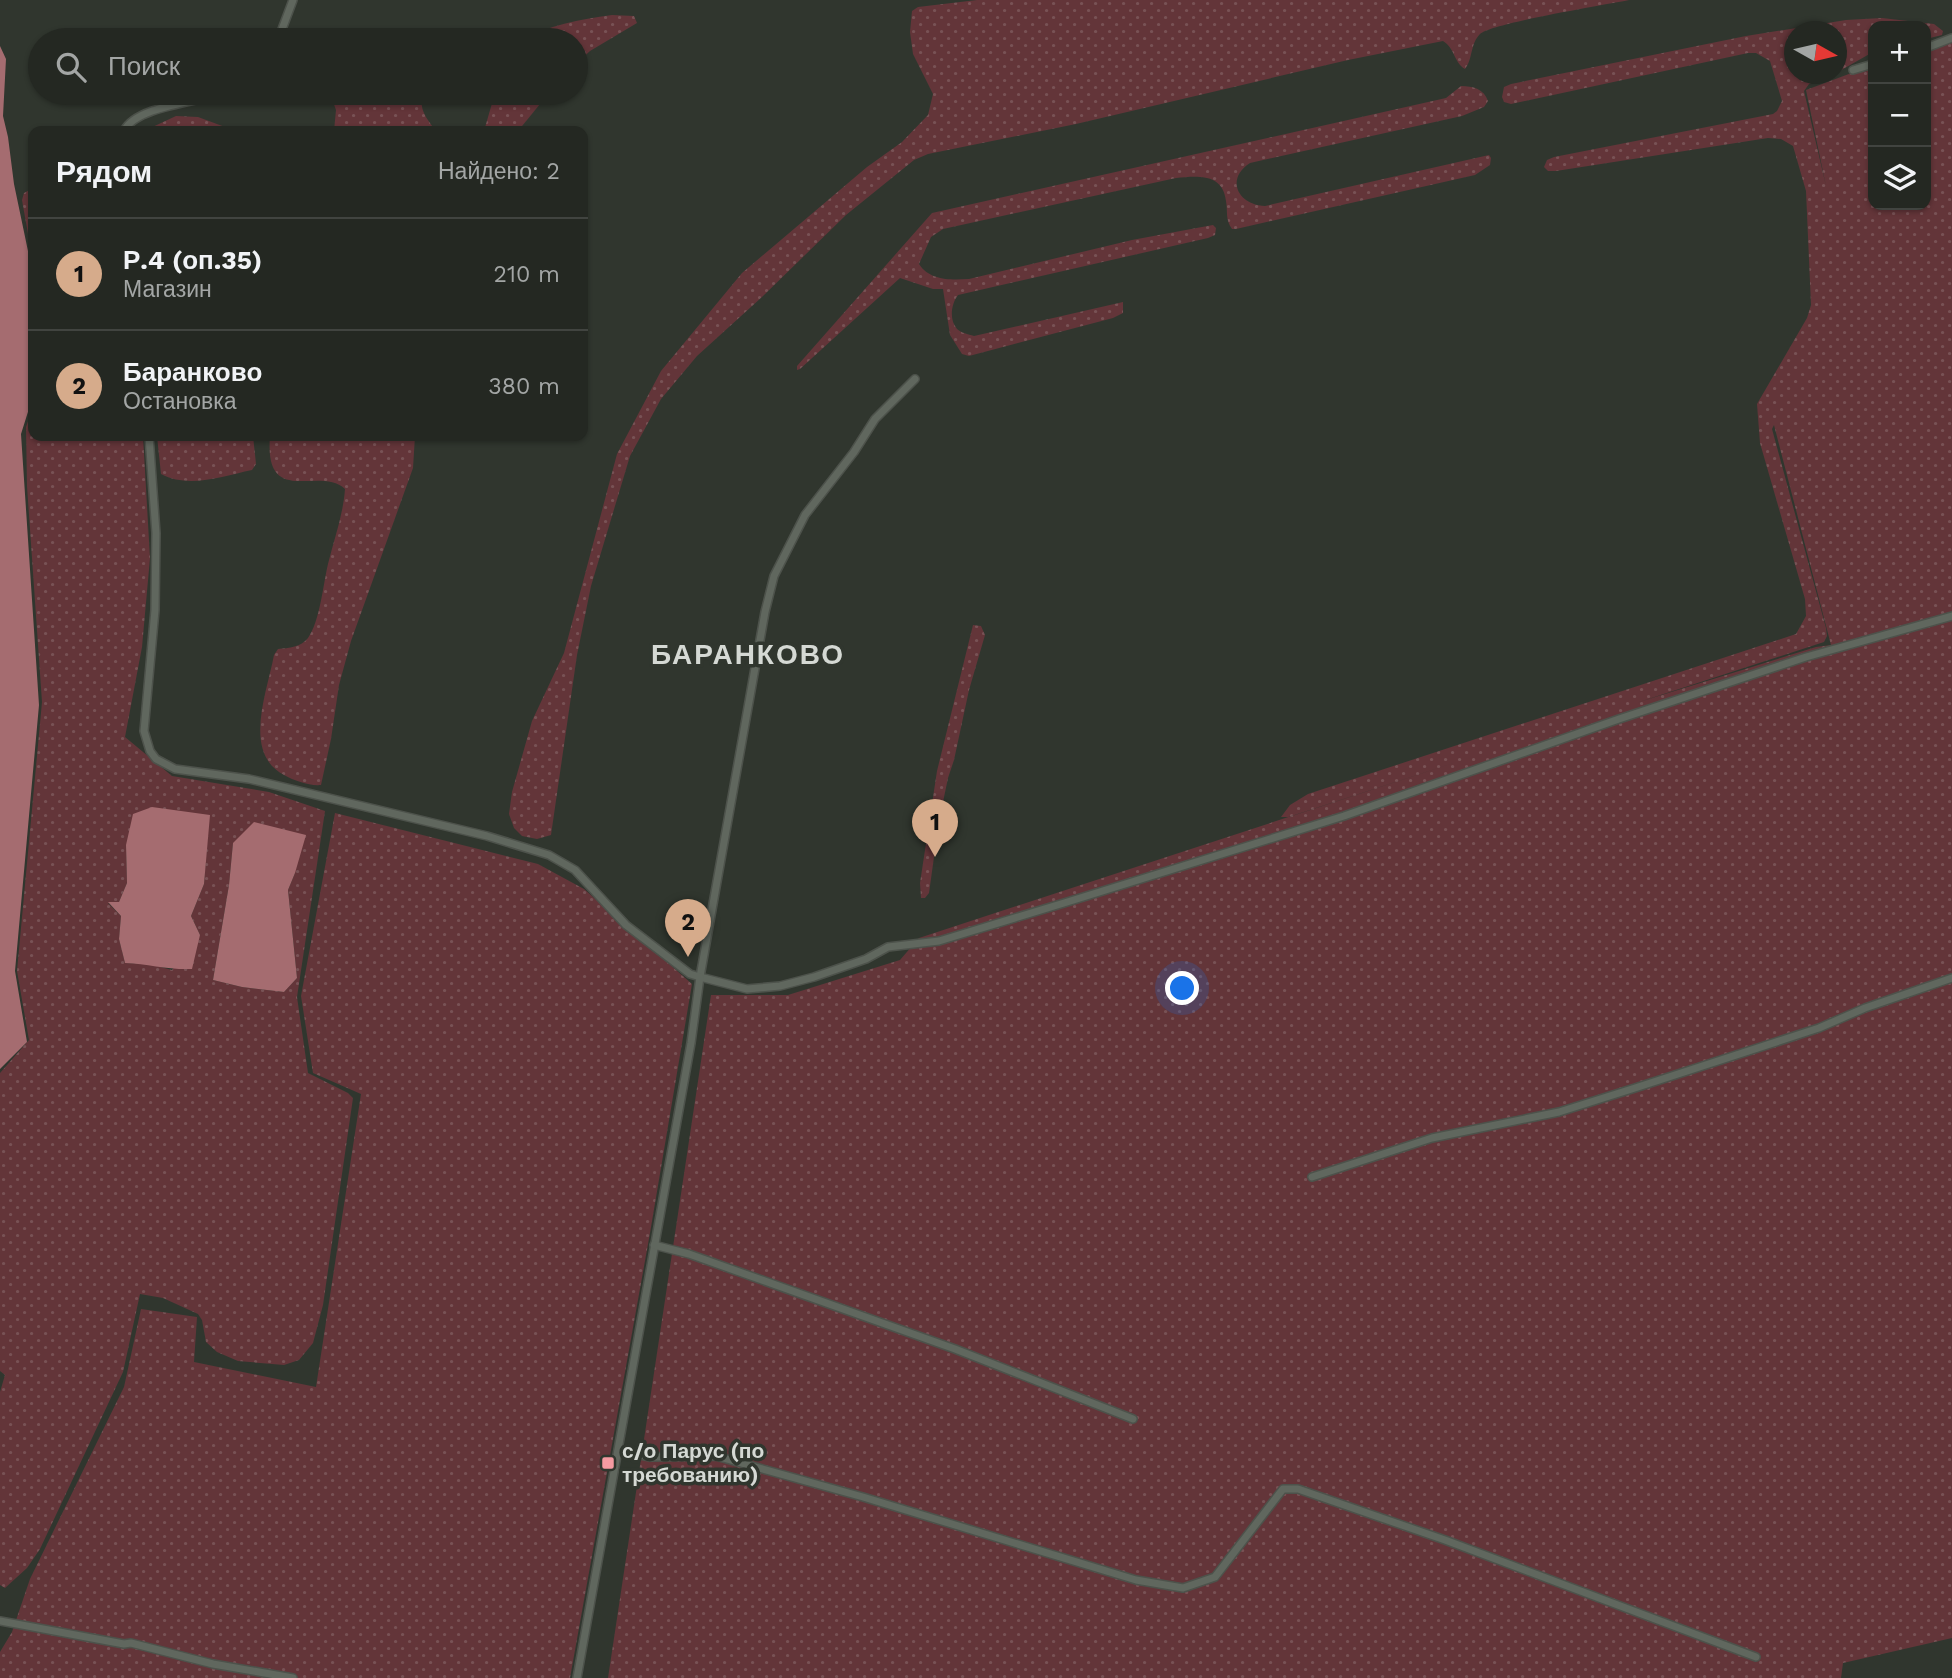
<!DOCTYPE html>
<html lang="ru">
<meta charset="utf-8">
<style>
:root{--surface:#242822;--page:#2c302a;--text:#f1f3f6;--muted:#a3a6a5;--line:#414440;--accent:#d6ab8b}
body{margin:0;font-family:"Work Sans",sans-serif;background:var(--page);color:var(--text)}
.controls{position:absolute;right:21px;top:21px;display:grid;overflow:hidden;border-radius:14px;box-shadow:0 2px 5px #0004}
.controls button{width:63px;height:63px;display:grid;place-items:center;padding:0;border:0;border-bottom:2px solid var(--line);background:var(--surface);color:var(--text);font:35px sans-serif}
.compass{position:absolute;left:1784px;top:21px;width:63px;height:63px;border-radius:50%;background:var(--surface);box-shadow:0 2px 5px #0004;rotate:98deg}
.you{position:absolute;left:1183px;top:989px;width:24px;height:24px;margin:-18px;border:5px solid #fff;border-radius:50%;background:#1a73e8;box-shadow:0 0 0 10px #1a73e833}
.badge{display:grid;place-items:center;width:46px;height:46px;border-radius:50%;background:var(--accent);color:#111;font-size:23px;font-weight:700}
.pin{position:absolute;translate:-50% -58px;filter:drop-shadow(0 2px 4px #0008)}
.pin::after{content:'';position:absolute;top:37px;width:24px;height:21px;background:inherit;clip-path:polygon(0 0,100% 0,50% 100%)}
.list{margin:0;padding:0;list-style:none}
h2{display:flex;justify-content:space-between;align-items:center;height:91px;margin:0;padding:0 28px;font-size:30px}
h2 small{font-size:23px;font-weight:400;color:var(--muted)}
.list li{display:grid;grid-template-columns:46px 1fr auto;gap:21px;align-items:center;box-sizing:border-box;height:112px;padding:0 28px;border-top:2px solid var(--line)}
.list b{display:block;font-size:26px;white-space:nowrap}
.list p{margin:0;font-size:23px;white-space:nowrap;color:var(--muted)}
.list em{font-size:23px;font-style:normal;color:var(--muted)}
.icon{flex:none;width:38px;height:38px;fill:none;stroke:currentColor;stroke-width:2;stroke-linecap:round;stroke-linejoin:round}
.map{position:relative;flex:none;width:1952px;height:1678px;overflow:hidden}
.search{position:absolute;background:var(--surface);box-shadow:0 2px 5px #0004;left:28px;top:28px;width:560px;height:77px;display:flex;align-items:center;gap:18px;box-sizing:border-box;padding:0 24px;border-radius:38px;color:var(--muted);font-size:26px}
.panel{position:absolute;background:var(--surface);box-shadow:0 2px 5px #0004;left:28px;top:126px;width:560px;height:315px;border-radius:14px}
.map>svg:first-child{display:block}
</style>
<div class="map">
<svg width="1952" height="1678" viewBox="0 0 1952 1678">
<defs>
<pattern id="grass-dots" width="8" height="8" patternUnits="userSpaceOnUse" patternTransform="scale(1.75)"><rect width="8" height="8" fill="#633539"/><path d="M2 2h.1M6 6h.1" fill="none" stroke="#785255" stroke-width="1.8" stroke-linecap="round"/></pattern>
</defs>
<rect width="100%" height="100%" fill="#30362e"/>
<!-- grass -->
<g fill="url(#grass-dots)" fill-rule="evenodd">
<path d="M977,0h652c-24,5 -137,23 -149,34 -10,10 -7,25 -15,35 -11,-6 -10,-21 -22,-28l-95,19 -272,64 -148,30 -14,6 -68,55 -84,82 -65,59 -36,43 -31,57 -39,130 -14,69 -26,180 -14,4 -15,-3 -8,-8 -5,-14 3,-22 20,-71 32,-68 53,-199 44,-83 81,-98 125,-106 35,-25 26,-27 5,-21 -20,-40 -3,-22 2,-21 6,-4z"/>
<path d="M612,15l22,1 3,7 -47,28 -14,13v-24h-57c30,-14 60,-21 93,-25z"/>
<path d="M1882,18l52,6 9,7 -1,4 -16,4v-13h-53v26l-37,21v-41h-42v42h42l-27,10 -5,7 22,95 -20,-96 67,-25v140h53v-160l26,-10v1603l-109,25 -2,15h-1233l103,-683h77l112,-35 19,-22 568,-186 -198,65h-8l9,-12 18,-11 488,-160 10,-18 -1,-17 -45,-156 -3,-39 50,-86 4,-13 -5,-114 -13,-45 -12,-7 -13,-1 -212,33h-8l-4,-4 3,-7 7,-3 219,-43 4,-3 5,-10 -12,-40 -14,-8h-8l-237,51 -7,-2 -2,-5 2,-10 7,-3 235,-48 100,-16zM1774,425l57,220 -15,2 -180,56 188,-61 3,-6 -1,-8 -54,-199z"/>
<path d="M1461,86c12,0 23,3 27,15l-4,6 -22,9 -212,47c-25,16 -12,42 15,43l224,-51 2,3 -1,7 -15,10 -239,54h-4c-7,-10 -4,-17 -6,-28 -3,-28 -29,-25 -50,-23l-233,51 -12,8 -12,27c11,17 32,16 50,15l163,-39 70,-13 11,-2 3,3 -1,7 -7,3 -250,57c-7,9 -9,25 -1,34 4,4 11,5 17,7l149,-34v11l-10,5 -144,38 -7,-2 -12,-19 -7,-46h-10l-33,-11 -100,91 -3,1v-4l135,-153 514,-115z"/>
<path d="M330,93h93c-5,16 4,26 13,38h-102l2,-21z"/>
<path d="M495,93h54l-31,38h-34z"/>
<path d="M176,116l22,1 27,10 2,4h-83z"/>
<path d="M33,188v74l-11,-62 2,-7z"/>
<path d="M33,407v29h110l7,122 -8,89 -17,90 47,39 97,16 56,19 -28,186 11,76 40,20 5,5 -30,207 -10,38 -14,17 -15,5 -46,-4 -21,-9 -11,-10 -4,-22 -4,-6 -35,-16 -23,-4 -17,78 -83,177 -13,19 -22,20 -5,-3v-193l5,-17 -5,-4v-298l29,-33 -12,-69 25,-269 -15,-216 -1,-59zM209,815l-5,69 -13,32 9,19 -28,35 -23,-6 -24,-1 -6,-24 2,-23 -13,-13 11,-1 8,-19 -1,-38zM233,843l62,30 -7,17 9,88 -13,14 -42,-5 -29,-7 16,-95z"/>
<path d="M157,436h96l3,28 -4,6c-29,6 -63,19 -91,4z"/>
<path d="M270,436h145l-2,32 -62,173 -12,44 -8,54 -10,46c-12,1 -26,-4 -37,-10 -42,-22 -17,-82 -10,-120l4,-6c11,-1 23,-2 30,-11 12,-17 15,-53 20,-74 6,-25 15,-48 17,-75 -25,-24 -81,20 -75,-53z"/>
<path d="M973,625l8,1 4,9 -16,55 -15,70 -6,18 -9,43 -10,72 -4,5h-4l-1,-15 17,-112z"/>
<path d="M335,813l203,51 46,25 108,95 -42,249 -80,445h-570v-26l12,-20 18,-53 94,-192 17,-78 56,8 -3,45 122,25 45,-293 -48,-21 -12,-77z"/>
</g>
<!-- water -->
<g fill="#a56c70">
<path d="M0,46l6,13 -3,57 5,21 6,47 19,91v121l-12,38 18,271 -24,266 12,71 -27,27z"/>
<path d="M152,807l58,8 -6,69 -13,32 9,19 -8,34c-23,1 -44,-5 -67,-6l-6,-24 2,-23 -13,-14h11l8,-19 -1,-38 7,-31z"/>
<path d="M254,822l52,13 -11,38 -7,17 9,88 -13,14 -42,-5 -29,-7 16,-95 4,-42z"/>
</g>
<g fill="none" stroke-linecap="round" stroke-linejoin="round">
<defs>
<g id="minor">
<path d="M278,40l15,-40"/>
<path d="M1926,48l26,-10"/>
<path d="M1853,70l20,-6"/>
<path d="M124,131c12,-25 74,-29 100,-38"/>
<path d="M915,379l-40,40 -21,33 -49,63 -31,61 -9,36 -65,365 47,12 33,-3 34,-9 52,-18 22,-12 51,-6 125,-38 280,-87 275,-97 187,-62 146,-41"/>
<path d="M149,436l7,97 -1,77 -11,121 6,20 6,8 19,10 74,10 238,57 62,19 26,15 51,55 64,49 10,3 -9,66 -114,635"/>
<path d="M1312,1177l120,-39 127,-26 76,-24 184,-60 46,-20 87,-30"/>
<path d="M654,1245l35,9 266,95 178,70"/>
<path d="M618,1451l33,6 65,-1 147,41 273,83 47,8 32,-11 68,-88h15l147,51 311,117"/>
<path d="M0,1621l124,23 7,-1 82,21 80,14"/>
</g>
</defs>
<!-- minor casing -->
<use href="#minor" stroke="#4d524b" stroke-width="10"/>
<!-- minor -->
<use href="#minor" stroke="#60675e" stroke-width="7"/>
</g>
<!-- markers -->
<rect fill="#f49aa1" stroke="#30362e" stroke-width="2.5" x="601" y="1456" width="14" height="14" rx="3.5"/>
<g text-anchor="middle" stroke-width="7" stroke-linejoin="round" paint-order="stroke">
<!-- poi labels -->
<g font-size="21" font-weight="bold" fill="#d5d9d4" stroke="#30362e" text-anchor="start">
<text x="622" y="1458">с/о Парус (по<tspan x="622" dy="24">требованию)</tspan></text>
</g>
<!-- district labels -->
<g font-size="28" font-weight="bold" letter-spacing="2" fill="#d5d9d4" stroke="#30362e">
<text x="748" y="664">БАРАНКОВО</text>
</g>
</g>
</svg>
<div class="controls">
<button>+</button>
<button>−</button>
<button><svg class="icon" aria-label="layers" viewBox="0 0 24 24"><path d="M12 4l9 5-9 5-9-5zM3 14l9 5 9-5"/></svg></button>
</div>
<svg class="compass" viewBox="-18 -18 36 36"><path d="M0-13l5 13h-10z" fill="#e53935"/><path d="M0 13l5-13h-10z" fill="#a3a6a5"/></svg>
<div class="you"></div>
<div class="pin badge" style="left:935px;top:857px">1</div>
<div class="pin badge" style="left:688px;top:957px">2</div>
<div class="search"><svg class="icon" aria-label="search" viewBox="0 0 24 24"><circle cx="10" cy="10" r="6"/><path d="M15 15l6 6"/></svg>Поиск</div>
<section class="panel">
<h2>Рядом<small>Найдено: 2</small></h2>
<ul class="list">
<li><span class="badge">1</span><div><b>Р.4 (оп.35)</b><p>Магазин</p></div><em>210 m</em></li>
<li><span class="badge">2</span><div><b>Баранково</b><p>Остановка</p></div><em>380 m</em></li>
</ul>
</section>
</div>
